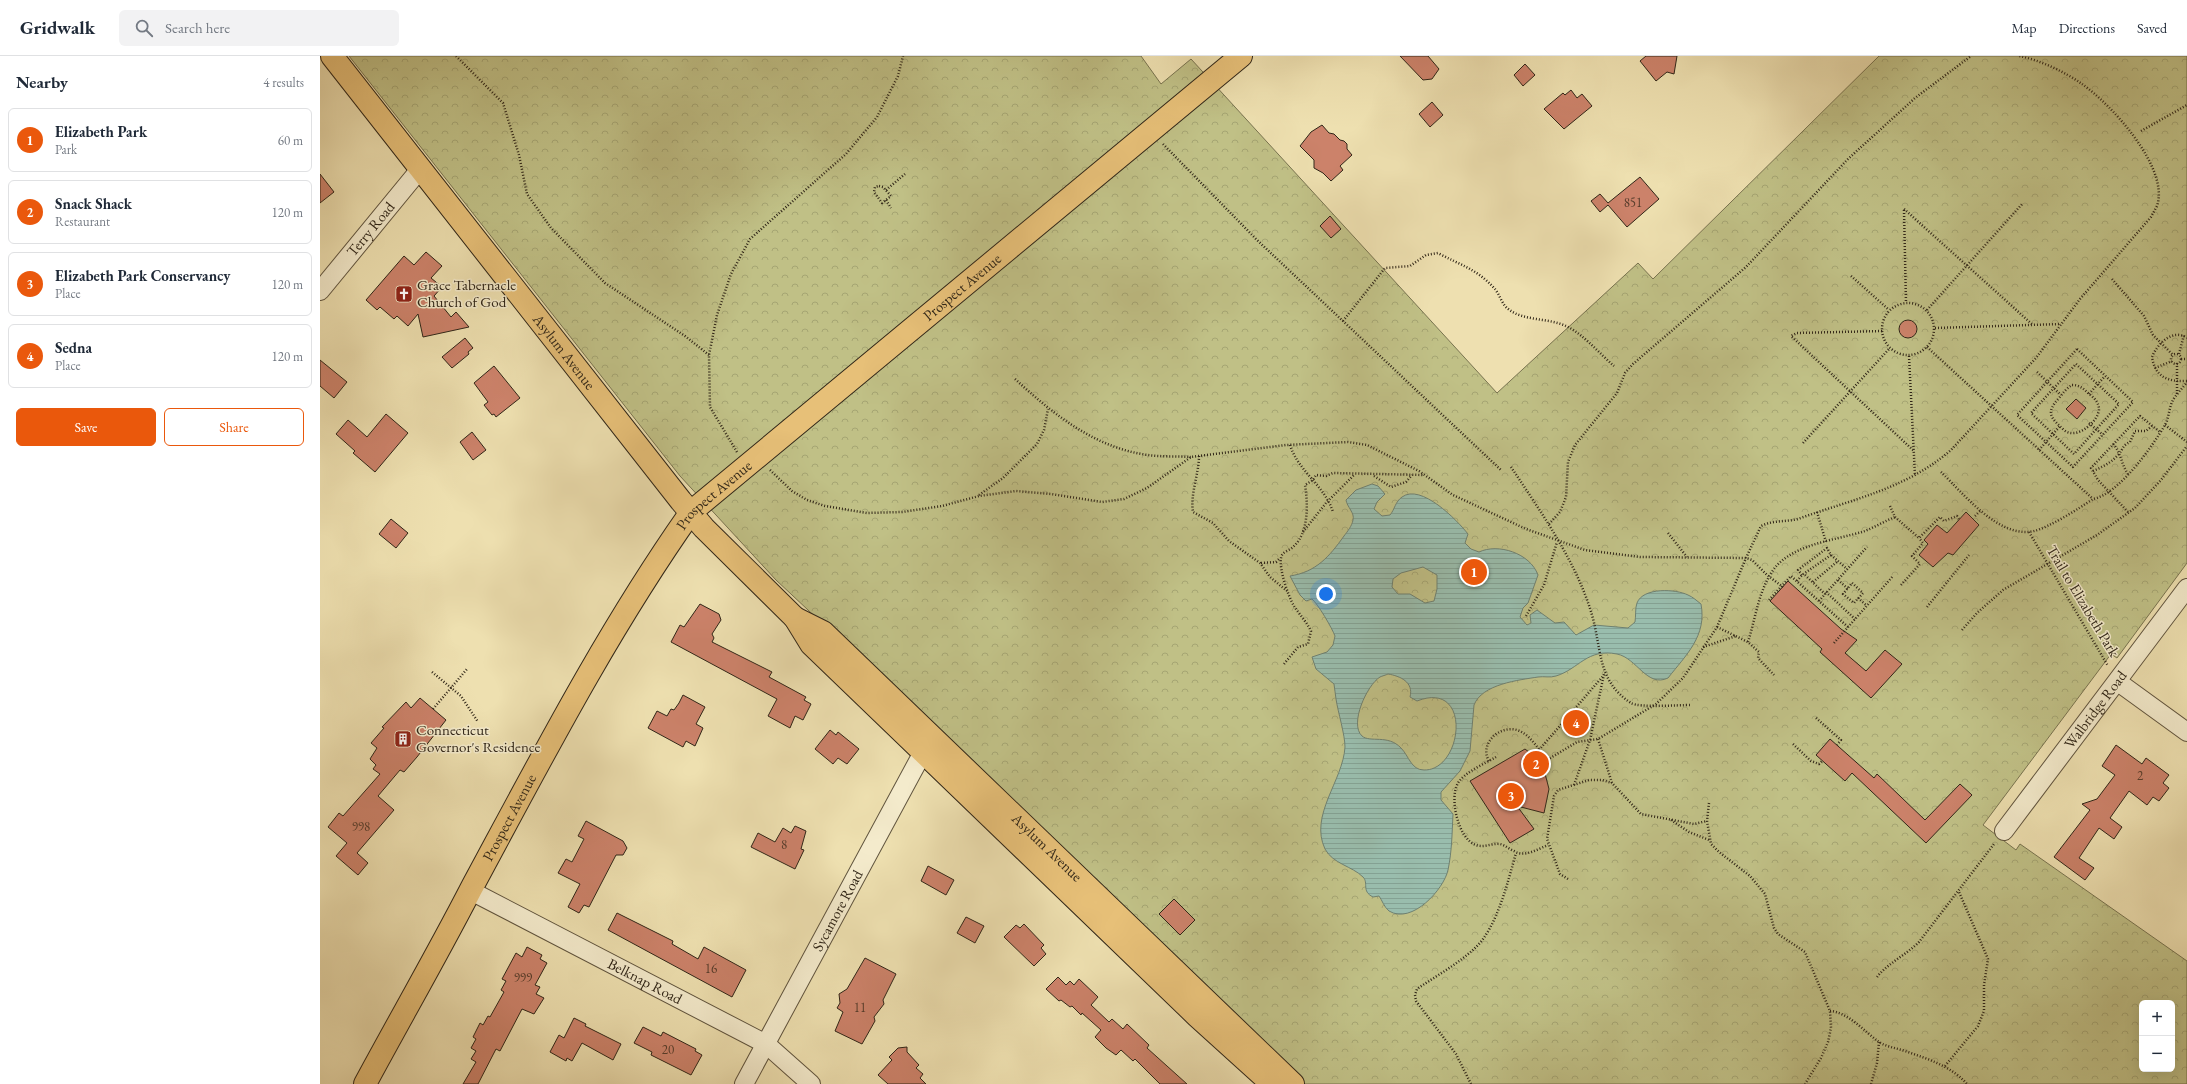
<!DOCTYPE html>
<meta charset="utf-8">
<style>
:root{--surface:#fff;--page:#f2f2f3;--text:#1f2937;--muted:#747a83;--line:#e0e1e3;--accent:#ea580c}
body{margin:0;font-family:"EB Garamond",serif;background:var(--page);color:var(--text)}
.controls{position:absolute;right:12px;bottom:12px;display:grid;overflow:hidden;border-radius:6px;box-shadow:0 4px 16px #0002}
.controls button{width:36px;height:36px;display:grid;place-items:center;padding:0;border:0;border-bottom:1px solid var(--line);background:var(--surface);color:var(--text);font:20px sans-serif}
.you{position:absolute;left:1006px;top:538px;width:14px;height:14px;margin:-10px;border:3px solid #fff;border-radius:50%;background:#1a73e8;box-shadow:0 0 0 6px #1a73e833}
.badge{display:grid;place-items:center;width:26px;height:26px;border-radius:50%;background:var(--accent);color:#fff;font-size:13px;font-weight:700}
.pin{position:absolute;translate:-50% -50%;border:2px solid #fff;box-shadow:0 1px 4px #0006}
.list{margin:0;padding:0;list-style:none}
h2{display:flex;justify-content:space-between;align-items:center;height:52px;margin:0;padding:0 16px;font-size:17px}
h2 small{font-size:13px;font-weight:400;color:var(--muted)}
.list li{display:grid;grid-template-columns:26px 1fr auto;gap:12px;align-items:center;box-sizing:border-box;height:64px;margin:0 8px 8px;padding:0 8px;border:1px solid var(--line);border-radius:6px}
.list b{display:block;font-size:15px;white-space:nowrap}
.list p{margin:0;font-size:13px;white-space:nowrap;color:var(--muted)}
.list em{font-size:13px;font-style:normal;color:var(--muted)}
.actions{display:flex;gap:8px;padding:12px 16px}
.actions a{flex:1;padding:9px 0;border:1px solid var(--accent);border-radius:6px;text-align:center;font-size:14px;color:var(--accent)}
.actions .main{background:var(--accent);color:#fff}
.icon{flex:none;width:22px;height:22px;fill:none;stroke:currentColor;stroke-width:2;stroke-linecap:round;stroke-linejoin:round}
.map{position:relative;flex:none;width:1867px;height:1028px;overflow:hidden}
header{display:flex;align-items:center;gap:24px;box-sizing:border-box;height:56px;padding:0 20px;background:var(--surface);border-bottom:1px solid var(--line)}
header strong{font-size:19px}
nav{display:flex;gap:22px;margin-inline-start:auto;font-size:14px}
.search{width:280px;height:36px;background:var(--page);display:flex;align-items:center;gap:10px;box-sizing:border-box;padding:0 14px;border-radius:6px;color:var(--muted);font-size:15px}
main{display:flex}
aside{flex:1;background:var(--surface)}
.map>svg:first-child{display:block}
</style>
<header>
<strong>Gridwalk</strong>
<div class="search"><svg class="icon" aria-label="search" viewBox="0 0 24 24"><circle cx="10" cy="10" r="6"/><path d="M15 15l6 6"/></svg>Search here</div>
<nav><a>Map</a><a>Directions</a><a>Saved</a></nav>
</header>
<main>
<aside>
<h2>Nearby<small>4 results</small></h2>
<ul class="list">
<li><span class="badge">1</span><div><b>Elizabeth Park</b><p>Park</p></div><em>60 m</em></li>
<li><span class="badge">2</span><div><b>Snack Shack</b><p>Restaurant</p></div><em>120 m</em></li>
<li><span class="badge">3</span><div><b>Elizabeth Park Conservancy</b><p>Place</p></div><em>120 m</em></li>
<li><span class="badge">4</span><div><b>Sedna</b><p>Place</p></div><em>120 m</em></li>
</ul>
<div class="actions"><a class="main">Save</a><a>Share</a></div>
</aside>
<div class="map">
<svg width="1867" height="1028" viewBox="0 0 1867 1028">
<defs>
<pattern id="forest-crowns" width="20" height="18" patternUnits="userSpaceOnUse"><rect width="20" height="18" fill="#c0c086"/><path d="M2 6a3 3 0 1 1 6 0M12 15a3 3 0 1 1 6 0" fill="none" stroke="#a5a573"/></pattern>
<pattern id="water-rules" width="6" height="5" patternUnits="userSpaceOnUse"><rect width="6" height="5" fill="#99bdad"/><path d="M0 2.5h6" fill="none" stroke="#84a294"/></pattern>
</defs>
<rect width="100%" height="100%" fill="#eee0b0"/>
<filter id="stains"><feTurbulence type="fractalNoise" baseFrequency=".005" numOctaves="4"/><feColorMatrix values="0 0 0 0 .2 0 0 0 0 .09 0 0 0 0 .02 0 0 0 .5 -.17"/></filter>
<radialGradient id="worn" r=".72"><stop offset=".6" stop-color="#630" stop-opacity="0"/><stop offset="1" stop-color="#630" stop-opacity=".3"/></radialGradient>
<!-- forest -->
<path fill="url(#forest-crowns)" stroke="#78734f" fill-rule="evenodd" d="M29,0h792l20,28 30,-25 306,334 141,-130 15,16 226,-223h308v507l-70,95 -6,-4 -128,171 33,25 4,-6 167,117v123h-886l-68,-72 -105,-102 -352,-330 -96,-104zM1822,947h30v66h-30z"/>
<!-- water -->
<path fill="url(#water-rules)" stroke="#6f8171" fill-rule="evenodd" d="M1052,428l6,2 7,8 -8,8 -3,7 8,7 8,-1c5,-6 5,-13 12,-18 19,-14 55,23 66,37l-3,9 6,6 8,3c19,-9 51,1 59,23l-10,28 -5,5 -3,9 7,8 4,-2 -1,-8 7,-5 18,13 9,-1 12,13 18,-10 34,3 7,-6c1,-6 0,-14 2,-19 6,-16 39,-14 51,-8 5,2 9,6 13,9 6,32 -15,51 -33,74 -21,10 -31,-20 -51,-24 -30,-6 -38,15 -61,22 -6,2 -12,0 -18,1 -19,3 -56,7 -64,28l-4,46 -10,20 -19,21v8l12,14c-1,19 -1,37 -5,56 -4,19 -36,55 -59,41 -5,-4 -7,-11 -10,-15l-6,1c-12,-6 -4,-14 -10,-20 -11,-11 -30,-13 -38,-28 -16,-34 18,-68 20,-102 0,-12 -7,-35 -9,-48 -1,-5 -1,-10 -2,-15l-18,-15 -4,-12 15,-5 6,-7 2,-9c-3,-8 -17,-32 -23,-37l-6,2 -6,-6 -10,-19c26,-4 39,-19 54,-40 3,-4 8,-10 9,-16 2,-7 -6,-13 -7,-20l10,-10zM1103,511l14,8v14l-3,12 -9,2 -15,-9h-12l-6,-7 1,-8 8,-6zM1068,618c12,2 26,8 22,23l7,4c56,-22 46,70 7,69 -13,0 -15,-14 -23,-22 -13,-14 -31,-5 -39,-12 -13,-12 5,-51 18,-59 2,-1 6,-2 8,-3z"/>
<!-- building -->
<g fill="#cc826a" stroke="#302618">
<path d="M1080,0h28l11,13 -7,10 -9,1z"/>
<path d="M1326,0h31l-3,18 -7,-2 -11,9 -16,-20z"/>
<path d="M1205,8l10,11 -12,11 -9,-11z"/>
<path d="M1251,34l6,8 5,-4 10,12 -28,23 -20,-20 19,-16 2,2z"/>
<path d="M1112,46l11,13 -13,12 -11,-13z"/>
<path d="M1002,69l7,8 5,1 6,6 4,1 3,3v5l5,6 -12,11 3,4 -12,11 -8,-8 -9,-5v-8l-14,-14 11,-14z"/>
<path d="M0,118l14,18 -14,11z"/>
<path d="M1320,121l19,22 -32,28 -19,-22 -8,7 -9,-11 9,-7 8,9z"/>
<path d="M1010,160l11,13 -10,9 -11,-12z"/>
<path d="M106,196l16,14 -11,12 11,9 -8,9 17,21 5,-5 13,15 -46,10 -5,-23 -10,12 -11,-10 -3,3 -14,-12 -3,3 -11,-10 38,-44 10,9z"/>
<circle cx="1588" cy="273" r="9"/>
<path d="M145,282l8,10 -5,4 1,2 -17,14 -10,-11z"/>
<path d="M0,304l27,22 -13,16 -14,-12z"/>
<path d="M174,310l26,32 -24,19 -2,-3 -2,1 -8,-10 4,-3 -14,-19z"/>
<path d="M1756,343l10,9 -9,11 -11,-10z"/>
<path d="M66,358l22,19 -33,39 -22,-19 2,-2 -19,-17 12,-14 19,17z"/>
<path d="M152,376l14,18 -13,10 -13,-18z"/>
<path d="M1646,456l13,13 -26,30 -5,-2 -15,14 -14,-12 9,-11 -4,-4 13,-15 10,8z"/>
<path d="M71,463l17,14 -12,15 -17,-14z"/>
<path d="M1468,525l53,48 16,11 -12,13 21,18 19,-21 17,14 -31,34 -51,-46 2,-3 -52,-48z"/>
<path d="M380,548l19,10 2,6 -9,14 2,4 -2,4 60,30 -3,5 37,20 -2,3 7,4 -8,16 -8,-4 -5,12 -22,-12 9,-17 -106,-57 9,-17 4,2z"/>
<path d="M363,639l22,12 -9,17 7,4 -8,18 -9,-5 -3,6 -35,-19 9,-17 10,5 4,-7 3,1 5,-7z"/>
<path d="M100,642l26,22 -29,37 -13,15 -4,-2 -22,26 16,14 -37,43 11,10 -10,12 -22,-19 11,-13 -19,-16 11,-14 4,3 37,-42 -7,-5 3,-4 -6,-6 7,-11 -6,-5 13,-15 -2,-1 24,-25 5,6z"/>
<path d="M510,674l6,5 2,-3 21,17 -12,15 -9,-6 -5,6 -18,-15z"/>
<path d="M1510,683l44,39 3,-4 48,46 35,-36 12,11 -46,48 -74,-70 -7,8 -29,-26z"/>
<path d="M1796,689l26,19 4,-6 23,17 -6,8 6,5 -10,13 -6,-4 -6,8 -18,-14 -19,27 12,9 -8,12 -15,-11 -20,30 15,10 -9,12 -31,-23 36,-47 -8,-6 15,-5 18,-24 -13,-9z"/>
<path d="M1205,693l17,13 7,27 -5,24 -27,-7 17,23 -24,14 -40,-62z"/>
<path d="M266,765l37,20 4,7 -4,7h-7l-27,52 -5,-2 -5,8 -11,-6 12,-23 -22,-11 8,-14 6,3 12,-23 -6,-3z"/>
<path d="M475,770l11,5 -5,18 3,1 -9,19 -44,-22 7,-14 17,9 8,-14 8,5z"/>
<path d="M608,810l26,14 -8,15 -25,-14z"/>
<path d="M854,843l21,21 -15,15 -21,-21z"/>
<path d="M297,857l56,28 -1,3 26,15 6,-12 42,23 -14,27 -124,-67z"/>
<path d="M646,861l18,9 -9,17 -18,-10z"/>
<path d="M704,868l20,21 -3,3 5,6 -12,12 -30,-29 12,-12 4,3z"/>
<path d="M207,891l15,8 -2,4 7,4 -12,22 5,2 -4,7 8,4 -10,16 -12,-5 -22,42 -4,-2 -18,35h-15l13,-22 -5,-3 5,-8 -5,-3 5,-9 -3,-2 7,-14 3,2 5,-9 2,1 14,-25 -3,-2 5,-9 -4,-2 14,-26 6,4z"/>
<path d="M545,902l31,16 -13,26 1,4 -10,13 1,4 -13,23 -27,-13 8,-19 -6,-4 3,-5 -1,-9 8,-5z"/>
<path d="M738,921l8,8 4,-4 4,4 5,-6 19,18 -7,8 18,17 3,-3 11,10 4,-5 22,21 -2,3 40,36h-27l-25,-25 -2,2 -12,-11 -5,5 -10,-7 -11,-11 6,-7 -19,-17 -1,2 -9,-9 -2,1 -9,-7 -2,1 -13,-12z"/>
<path d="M254,962l12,6 -1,2 36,18 -8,16 -31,-17 -10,18 -5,-3 -1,3 -16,-9 9,-17 5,3z"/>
<path d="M323,971l18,9 2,-4 33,17 -1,2 7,4 -11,20 -40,-20 1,-3 -18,-9z"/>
<path d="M587,991v5l12,13 -3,3 7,6 -3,4 6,6h-38l-10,-9 14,-15 -3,-3 9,-9z"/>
</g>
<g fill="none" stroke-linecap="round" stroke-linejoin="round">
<defs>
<g id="minor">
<path id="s1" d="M0,235l101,-123"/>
<path d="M1798,626l69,50"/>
<path id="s2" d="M1684,775l183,-243"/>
<path id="s3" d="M151,835l295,153 45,40"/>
<path id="s4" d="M424,1028l185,-343"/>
</g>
<g id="major">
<path id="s5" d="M12,0l349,445 23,27 91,90 16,26 386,372 75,68"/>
<path id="s6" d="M475,562l28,14 470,452"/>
<path id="s7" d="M45,1028c35,-65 72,-129 106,-195 69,-128 136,-258 220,-377l550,-456"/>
</g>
</defs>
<!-- minor casing -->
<use href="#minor" stroke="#60543e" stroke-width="20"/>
<!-- major casing -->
<use href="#major" stroke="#302618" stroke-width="24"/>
<!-- path -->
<g stroke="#302618" stroke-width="2.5" stroke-dasharray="1 2" stroke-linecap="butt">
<path d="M136,0l47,47 16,52 8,39 24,34 54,55 80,53 24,19"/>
<path d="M1821,75l46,-26"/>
<path d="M843,88l94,96 244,230"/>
<path d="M559,130l4,1 8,9 -9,7 -8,-11 1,-5z"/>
<path d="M566,134l19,-16"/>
<path d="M566,144l5,8"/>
<path d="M1584,153l129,116"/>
<path d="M1584,154l2,93"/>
<path d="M1531,220l38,34"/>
<path d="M1792,223l32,37 9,19 20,20"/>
<circle cx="1588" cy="273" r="26"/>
<path d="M1607,254l96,-107"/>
<path d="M1023,265l42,-53 25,-2 16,-11 12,-2c22,12 39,16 56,35 5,5 8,16 13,20 16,14 42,9 61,19 16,8 32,27 46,39"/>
<path d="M1615,272l126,-4"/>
<path d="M1562,275l-85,2 -6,3 123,115"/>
<path d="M1607,291l166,152"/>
<path d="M1757,293l56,53 -60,65 -56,-52z"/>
<path d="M1859,298l5,-19"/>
<circle cx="1856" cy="303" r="5"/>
<path d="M1589,300l6,120"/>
<path d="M1861,303h6"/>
<path d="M1857,307v32"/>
<path d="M1756,308l43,40 -45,50 -43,-41z"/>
<path d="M1835,312l17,-7"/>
<path d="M1717,316l24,23"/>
<path d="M695,323c38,35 80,69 133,76 14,2 29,1 43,2"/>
<path d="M1867,325c-19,1 -32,-4 -35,-24 5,-13 21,-29 35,-19"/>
<path d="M1752,329c7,0 11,3 16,8 5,4 10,8 11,15 1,12 -22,33 -35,22 -13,-12 -19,-17 -5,-32 4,-5 8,-10 13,-13z"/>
<path d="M1769,338l16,-18"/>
<path d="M1769,367l14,12"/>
<path d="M1845,369l22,17"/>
<path d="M1483,387l86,-94"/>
<path d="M1793,388c8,8 8,20 15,30"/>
<path d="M970,389c8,26 35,41 43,67"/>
<path d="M1719,394l21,-24"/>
<path d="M417,396l-27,-45 -1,-52 8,-40 14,-41 19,-35 96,-85 31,-37 21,-41 5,-20"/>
<path d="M879,400c0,18 -9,38 -6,56l20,11 16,18 31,22 10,14 17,14"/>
<path d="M1191,411c30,45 66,96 81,148 10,35 5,66 39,88 8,5 47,2 60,2"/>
<path d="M450,414l22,21 15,9 18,6 42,7 35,-1 40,-6 37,-10 37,-5 35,3 51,8 22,-3 23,-11 44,-31 95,-12 62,-3 19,3 52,26 34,24 73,34 59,21 55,7 106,1 6,2 15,15 16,12"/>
<path d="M1773,415c9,-4 18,-8 25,-16 6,-7 4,-9 12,-13l5,-11h11l6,-5"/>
<path d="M1621,416c23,22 58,67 93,59 16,-4 44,-22 59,-32 26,-5 59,-52 72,-74 4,-8 4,-16 7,-23 3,-7 11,-14 15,-20"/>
<path d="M1054,420l17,11 15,-5 6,-7"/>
<path d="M659,439l24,-17 34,-34 7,-14 4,-21"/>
<path d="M1570,450l5,11 24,21 21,-21 4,4 13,-5 2,3"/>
<path d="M1497,456l9,30"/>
<path d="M1808,456l-30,-32 -7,-12 49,-52 20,16"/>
<path d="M1655,460l6,-6"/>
<path d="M1229,468l11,-12 6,-15 2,-35 7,-17 42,-52 8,-20 8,-9 113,-97 102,-108 67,-61 56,-42"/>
<path d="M983,476l23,-29 28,-28"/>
<path d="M1709,476l79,134"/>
<path d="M1348,477l19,24"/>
<path d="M941,507l15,-1 4,-4"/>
<path d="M1482,519l-4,-5 29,-22 4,7 16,14"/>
<path d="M1485,519l20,19"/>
<path d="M1518,524l10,9"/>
<path d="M1477,525l5,-6 29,-20"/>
<path d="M1493,526l25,-21"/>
<path d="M1532,527l11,10 -9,10 -11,-9z"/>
<path d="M1581,529l19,-21 -8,-8 11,-13 -4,-5"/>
<path d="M1506,536l29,27"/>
<path d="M1538,542l9,8"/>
<path d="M1449,544l22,-24 57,51"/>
<path d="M1499,545l48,-54"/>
<path d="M1607,551l42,-52"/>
<path d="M1206,560l18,-31 13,-43"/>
<path d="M1397,571l31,15 11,10 -1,6 16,17"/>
<path d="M1642,574l15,-17 26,-23 94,-55 38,-27 26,-28 26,-34"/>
<path d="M1428,586c7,-22 10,-47 22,-67 17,-31 64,-34 95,-44 10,-4 20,-10 30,-14"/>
<path d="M1514,587l59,-67"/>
<path d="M1383,591l33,-11"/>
<path d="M964,608l14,-17 10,-3 3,-13c-5,-10 -12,-17 -17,-25 -6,-10 -15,-37 -13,-48 1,-7 9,-7 13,-12 15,-14 14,-43 11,-61l8,-5 3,-5 10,1 7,-3 91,2"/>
<path d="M112,616l29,24 17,26"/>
<path d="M113,653l34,-40"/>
<path d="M1496,662l25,22 -4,5"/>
<path d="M1278,683l14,44 29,31 53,10 13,-3"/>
<path d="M1473,688l18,17 8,3 3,-3"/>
<path d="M1219,694l65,-75"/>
<path d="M1176,701c-12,7 -31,15 -38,26 -9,15 0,56 18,62 8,3 16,-2 24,-1 5,1 9,5 14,7 10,7 24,-2 34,-6"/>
<path d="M1169,705c-10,-17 10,-36 28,-31 13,4 22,20 30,30l30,-18 21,-3 58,-35 27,-26 34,-51 29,-69 15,-32c12,-6 25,-4 37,-7 55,-20 108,-30 153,-69l85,-92 44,-59 71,-82c2,-4 4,-7 6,-11 13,-38 -46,-102 -75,-122 -17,-12 -42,-24 -63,-28"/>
<path d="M1254,729l16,-45 14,-66"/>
<path d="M1389,747l-2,18 4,23 8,8 31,24 15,18 9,34 4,6 27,18 25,59 1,17 -3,14 -7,16 -16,26"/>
<path d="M1351,764l18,12 20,8"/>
<path d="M1248,823l-8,-5 -13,-35 7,-43 4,-6 31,-10h13l10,3"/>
<path d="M1557,921c11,-14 29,-22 42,-35l75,-98"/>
<path d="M1510,955c18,1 35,21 49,31 8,5 17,6 26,9 23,8 46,15 62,33"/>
<path d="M1625,1010l33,-40 6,-15v-26l4,-26 -29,-67"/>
<path d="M1151,1028l-15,-30 -40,-53 -1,-6 2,-6c19,-13 41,-25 58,-41 22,-20 33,-67 41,-95"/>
<path d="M1551,1028l6,-21 2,-21"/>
</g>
<!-- minor -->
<use href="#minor" stroke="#f4ebcc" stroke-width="18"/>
<!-- major -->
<use href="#major" stroke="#e7c078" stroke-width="22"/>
</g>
<!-- icons -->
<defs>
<symbol id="church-square" viewBox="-11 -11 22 22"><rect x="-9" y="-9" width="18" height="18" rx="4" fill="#8f2418" stroke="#f4ebcc"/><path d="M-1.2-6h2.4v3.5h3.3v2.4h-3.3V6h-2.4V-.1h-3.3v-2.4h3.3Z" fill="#fff"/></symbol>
<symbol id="building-square" viewBox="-11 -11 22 22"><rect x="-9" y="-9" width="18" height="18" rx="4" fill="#8f2418" stroke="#f4ebcc"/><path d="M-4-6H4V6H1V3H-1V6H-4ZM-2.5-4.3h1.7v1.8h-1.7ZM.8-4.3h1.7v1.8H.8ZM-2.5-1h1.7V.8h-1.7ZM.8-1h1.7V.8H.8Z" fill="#fff"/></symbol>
</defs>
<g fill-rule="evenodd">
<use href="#church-square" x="74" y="228" width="20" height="20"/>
<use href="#building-square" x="73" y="673" width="20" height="20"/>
</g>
<g text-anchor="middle" stroke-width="3" stroke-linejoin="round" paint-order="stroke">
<!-- number labels -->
<g font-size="13" fill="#573d2c">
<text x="1313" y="151">851</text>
<text x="1820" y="724">2</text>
<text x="41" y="775">998</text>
<text x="464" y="793">8</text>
<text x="391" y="917">16</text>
<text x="203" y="926">999</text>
<text x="540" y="956">11</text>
<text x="348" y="998">20</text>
</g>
<!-- street labels -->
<g font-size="15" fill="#302618" stroke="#f4ebcc">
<text dy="5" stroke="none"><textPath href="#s1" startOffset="80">Terry Road</textPath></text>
<text dy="5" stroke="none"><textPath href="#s7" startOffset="1011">Prospect Avenue</textPath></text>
<text dy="5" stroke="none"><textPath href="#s5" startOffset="376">Asylum Avenue</textPath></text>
<text dy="5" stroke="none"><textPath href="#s7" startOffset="687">Prospect Avenue</textPath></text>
<text transform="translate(1763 545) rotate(59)" y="5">Trail to Elizabeth Park</text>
<text dy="5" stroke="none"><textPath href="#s2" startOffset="152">Walbridge Road</textPath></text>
<text dy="5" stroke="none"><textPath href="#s7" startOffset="303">Prospect Avenue</textPath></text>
<text dy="5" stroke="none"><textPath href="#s6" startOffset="342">Asylum Avenue</textPath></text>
<text dy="5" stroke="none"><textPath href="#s4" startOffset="197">Sycamore Road</textPath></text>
<text dy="5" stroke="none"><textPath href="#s3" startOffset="196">Belknap Road</textPath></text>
</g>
<!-- poi labels -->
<g font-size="15" fill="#302618" stroke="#f4ebcc" text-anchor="start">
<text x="97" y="234">Grace Tabernacle<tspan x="97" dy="17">Church of God</tspan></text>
<text x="96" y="679">Connecticut<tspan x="96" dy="17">Governor's Residence</tspan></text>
</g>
</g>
<rect width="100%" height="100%" filter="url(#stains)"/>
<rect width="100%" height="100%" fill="url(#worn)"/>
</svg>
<div class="controls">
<button>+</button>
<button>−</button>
</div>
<div class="you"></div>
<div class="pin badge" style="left:1154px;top:516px">1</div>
<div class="pin badge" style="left:1216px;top:708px">2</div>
<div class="pin badge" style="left:1191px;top:740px">3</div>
<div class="pin badge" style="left:1256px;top:667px">4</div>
</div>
</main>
